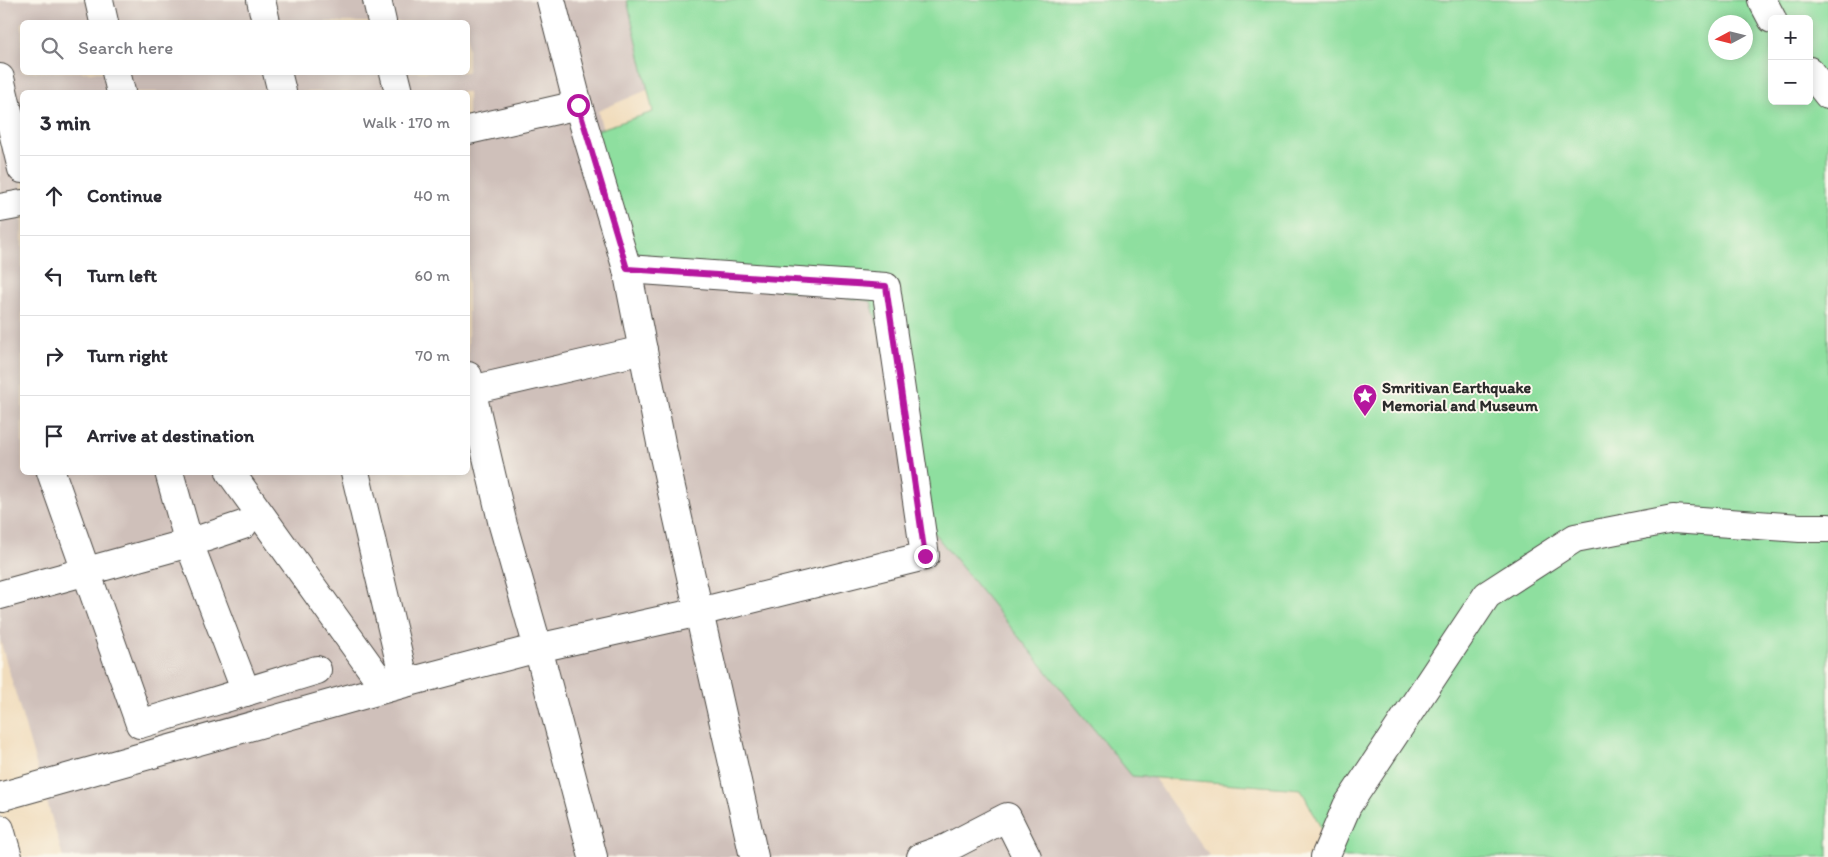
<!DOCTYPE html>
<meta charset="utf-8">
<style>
:root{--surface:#fff;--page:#f7f7f7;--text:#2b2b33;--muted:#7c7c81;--line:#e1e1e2}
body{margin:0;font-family:Itim,sans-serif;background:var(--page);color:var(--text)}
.controls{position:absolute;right:15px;top:15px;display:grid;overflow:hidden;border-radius:8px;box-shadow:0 2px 12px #0003}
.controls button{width:45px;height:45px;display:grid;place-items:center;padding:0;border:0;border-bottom:1px solid var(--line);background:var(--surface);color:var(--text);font:25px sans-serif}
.compass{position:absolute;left:1708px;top:15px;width:45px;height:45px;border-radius:50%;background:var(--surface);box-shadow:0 2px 12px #0003;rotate:263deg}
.stop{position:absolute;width:15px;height:15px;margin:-11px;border:4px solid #b5179e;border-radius:50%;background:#fff}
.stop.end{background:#b5179e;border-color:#fff;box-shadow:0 1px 5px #0008}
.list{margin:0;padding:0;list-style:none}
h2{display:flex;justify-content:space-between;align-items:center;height:65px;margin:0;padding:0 20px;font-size:21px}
h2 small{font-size:16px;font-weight:400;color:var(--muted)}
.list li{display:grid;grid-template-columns:32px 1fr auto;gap:15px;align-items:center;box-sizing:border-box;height:80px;padding:0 20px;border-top:1px solid var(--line)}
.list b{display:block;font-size:19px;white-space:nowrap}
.list em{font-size:16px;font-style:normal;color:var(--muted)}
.icon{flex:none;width:28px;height:28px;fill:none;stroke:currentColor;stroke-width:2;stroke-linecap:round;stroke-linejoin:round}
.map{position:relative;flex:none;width:1828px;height:857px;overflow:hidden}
.search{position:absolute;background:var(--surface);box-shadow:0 2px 12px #0003;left:20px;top:20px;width:450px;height:55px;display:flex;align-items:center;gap:12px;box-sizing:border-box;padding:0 18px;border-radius:8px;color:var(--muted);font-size:19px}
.panel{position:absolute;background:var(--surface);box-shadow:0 2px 12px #0003;left:20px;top:90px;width:450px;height:385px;border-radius:8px}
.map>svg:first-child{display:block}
</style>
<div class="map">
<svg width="1828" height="857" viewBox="0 0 1828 857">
<rect width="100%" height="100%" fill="#fbf7ec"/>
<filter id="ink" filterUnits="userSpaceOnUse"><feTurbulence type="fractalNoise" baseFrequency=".02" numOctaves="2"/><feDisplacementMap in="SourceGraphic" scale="10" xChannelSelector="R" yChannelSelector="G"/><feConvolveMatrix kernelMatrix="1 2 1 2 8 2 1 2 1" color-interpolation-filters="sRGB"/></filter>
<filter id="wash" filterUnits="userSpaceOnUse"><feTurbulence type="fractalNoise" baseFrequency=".0096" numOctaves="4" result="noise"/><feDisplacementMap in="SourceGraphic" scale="20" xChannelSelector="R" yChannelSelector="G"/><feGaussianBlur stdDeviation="1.12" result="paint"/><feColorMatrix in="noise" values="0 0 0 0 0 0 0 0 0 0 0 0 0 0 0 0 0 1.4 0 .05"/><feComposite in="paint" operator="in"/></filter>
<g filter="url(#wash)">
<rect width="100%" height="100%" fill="#f1ddbd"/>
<!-- industrial -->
<path fill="#cfc0ba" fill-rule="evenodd" d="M0,0h634l20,87 -56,24 36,148 247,29 57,231 216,259 56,79h-1147l-63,-217zM22,22h446v50h-446zM22,92h446v380h-446z"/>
<!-- green -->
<path fill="#8edf9f" stroke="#5c8565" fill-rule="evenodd" d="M627,0h1201v857h-492l-35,-68 -169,-13 -198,-243 -63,-232 -244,-32 -36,-137 62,-20zM1772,19h37v82h-37zM1716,22h30v30h-30z"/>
</g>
<g filter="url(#ink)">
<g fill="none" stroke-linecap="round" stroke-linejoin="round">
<defs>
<g id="minor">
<path d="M99,0l5,22"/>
<path d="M261,0l5,22"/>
<path d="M377,0l5,22"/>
<path d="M551,0l27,105 49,164 34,174 93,414"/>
<path d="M1762,0l10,19"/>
<path d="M1809,71l19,24"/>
<path d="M116,72l5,20"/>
<path d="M277,72l5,20"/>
<path d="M394,72l5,20"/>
<path d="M0,78l22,91"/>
<path d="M468,130l110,-25"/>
<path d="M0,208l22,-4"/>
<path d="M468,376l35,149 35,123 55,209"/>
<path d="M471,390l172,-40"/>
<path d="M51,472l89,252 177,-54"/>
<path d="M169,472l20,71 57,149"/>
<path d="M230,472l155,216"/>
<path d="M355,472l50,211"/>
<path d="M0,595l189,-52 54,-18"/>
<path d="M3,796l402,-113 133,-35 161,-36 226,-56 -39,-269 -259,-18"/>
<path d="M921,857l26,-9 60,-31 20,40"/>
<path d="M1325,857l22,-51 140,-211 88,-57 98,-19 127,9h28"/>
</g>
<path id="highway" d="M0,829l8,28"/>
</defs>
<!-- minor casing -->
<use href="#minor" stroke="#494641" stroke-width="30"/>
<!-- highway casing -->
<use href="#highway" stroke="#494641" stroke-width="30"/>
<!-- minor -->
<use href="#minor" stroke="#fff" stroke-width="28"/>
<!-- highway -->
<use href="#highway" stroke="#fff" stroke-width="28"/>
</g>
</g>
<g fill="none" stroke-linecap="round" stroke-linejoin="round" filter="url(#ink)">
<!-- route -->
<path stroke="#b5179e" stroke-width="6" d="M578,105l49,164 259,17 39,270"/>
</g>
<!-- icons -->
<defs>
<symbol id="sight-pin" viewBox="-11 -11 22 30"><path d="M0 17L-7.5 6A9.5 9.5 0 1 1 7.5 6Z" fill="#b5179e" stroke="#fbf7ec"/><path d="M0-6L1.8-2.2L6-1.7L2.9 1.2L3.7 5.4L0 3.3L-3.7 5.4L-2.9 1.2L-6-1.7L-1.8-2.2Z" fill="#fff"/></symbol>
</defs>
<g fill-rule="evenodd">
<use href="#sight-pin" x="1351" y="382" width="28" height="38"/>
</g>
<g text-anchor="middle" stroke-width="4" stroke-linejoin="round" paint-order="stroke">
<!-- poi labels -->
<g font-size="16" font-weight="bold" fill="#2b2b2b" stroke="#fbf7ec" text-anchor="start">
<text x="1382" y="393">Smritivan Earthquake<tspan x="1382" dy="18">Memorial and Museum</tspan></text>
</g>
</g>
</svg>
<div class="controls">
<button>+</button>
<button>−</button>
</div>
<svg class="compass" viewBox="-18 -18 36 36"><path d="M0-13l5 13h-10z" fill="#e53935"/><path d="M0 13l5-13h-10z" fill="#7c7c81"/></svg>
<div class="stop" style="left:578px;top:105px"></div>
<div class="stop end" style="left:925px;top:556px"></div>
<div class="search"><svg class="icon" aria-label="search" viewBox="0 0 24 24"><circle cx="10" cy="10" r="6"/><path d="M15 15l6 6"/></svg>Search here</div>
<section class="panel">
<h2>3 min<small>Walk · 170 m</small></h2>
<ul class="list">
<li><svg class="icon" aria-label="ahead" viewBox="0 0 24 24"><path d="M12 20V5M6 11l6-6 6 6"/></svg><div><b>Continue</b></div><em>40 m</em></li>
<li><svg class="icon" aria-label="left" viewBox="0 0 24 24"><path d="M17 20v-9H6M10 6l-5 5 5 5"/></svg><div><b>Turn left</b></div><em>60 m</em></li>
<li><svg class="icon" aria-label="right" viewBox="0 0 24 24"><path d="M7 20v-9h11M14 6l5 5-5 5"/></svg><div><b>Turn right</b></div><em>70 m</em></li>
<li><svg class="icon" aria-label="arrive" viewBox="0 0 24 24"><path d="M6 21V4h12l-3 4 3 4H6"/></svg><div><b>Arrive at destination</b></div></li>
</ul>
</section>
</div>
